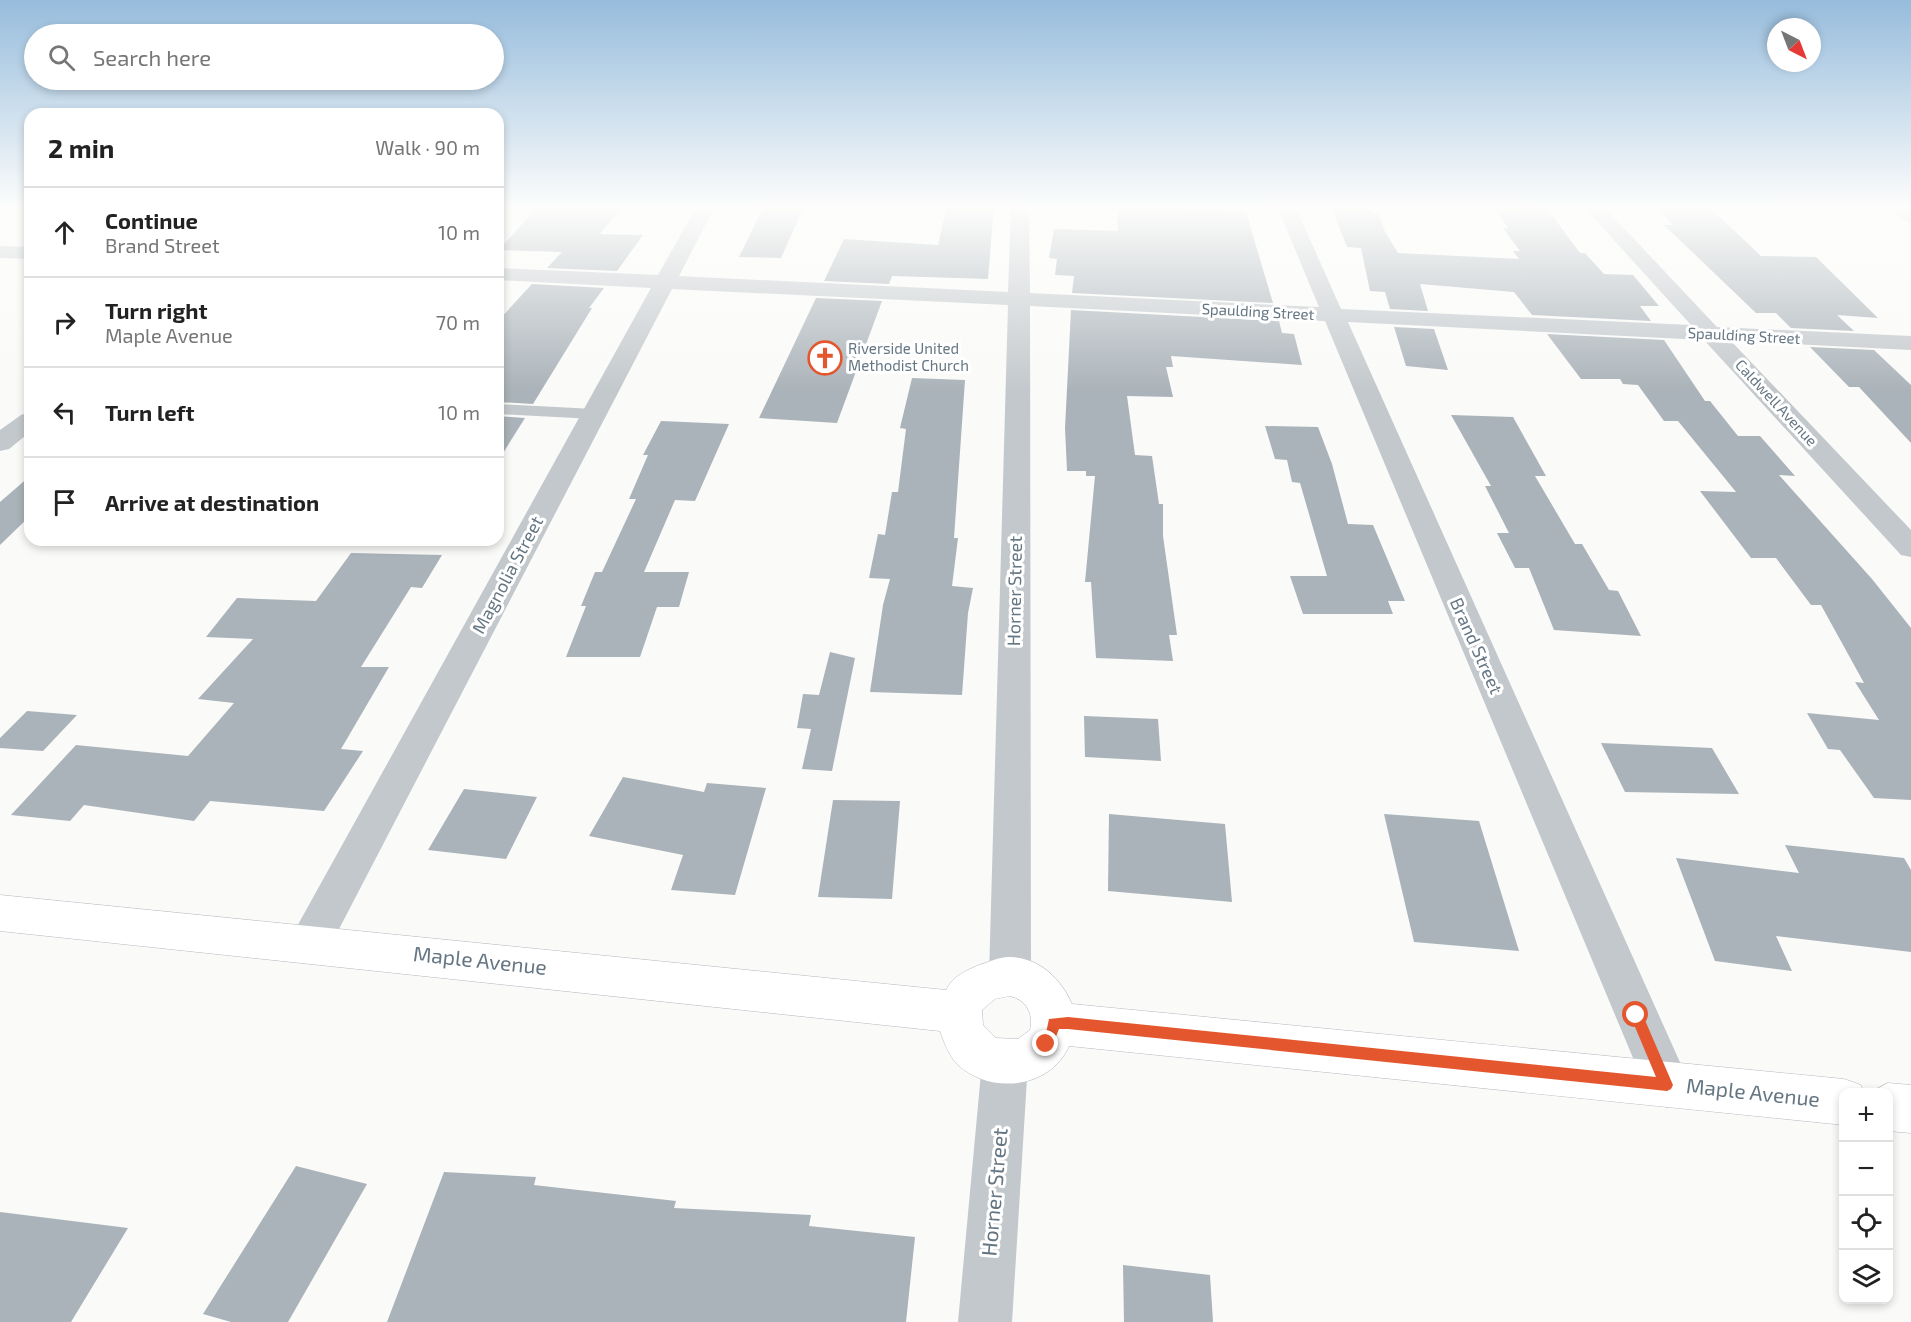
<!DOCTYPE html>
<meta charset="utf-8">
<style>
:root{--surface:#fff;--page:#f2f2f2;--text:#222;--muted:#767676;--line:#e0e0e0}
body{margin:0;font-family:"Exo 2",sans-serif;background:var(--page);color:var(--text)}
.controls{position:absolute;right:18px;bottom:18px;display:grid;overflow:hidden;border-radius:12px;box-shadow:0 3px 9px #0003}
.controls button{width:54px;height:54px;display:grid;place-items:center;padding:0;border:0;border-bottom:2px solid var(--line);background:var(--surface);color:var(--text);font:30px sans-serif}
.compass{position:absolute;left:1767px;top:18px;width:54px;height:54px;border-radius:50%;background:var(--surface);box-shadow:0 3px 9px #0003;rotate:138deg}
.stop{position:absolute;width:18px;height:18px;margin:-14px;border:4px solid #e4572e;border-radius:50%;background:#fff}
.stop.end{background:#e4572e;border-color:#fff;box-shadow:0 2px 6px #0008}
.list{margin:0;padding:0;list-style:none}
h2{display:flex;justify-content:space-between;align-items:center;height:78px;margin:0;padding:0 24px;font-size:26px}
h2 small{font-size:20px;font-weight:400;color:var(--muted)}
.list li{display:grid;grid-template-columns:39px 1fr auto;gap:18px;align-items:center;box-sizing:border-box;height:90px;padding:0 24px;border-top:2px solid var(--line)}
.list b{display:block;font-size:22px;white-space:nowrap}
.list p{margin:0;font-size:20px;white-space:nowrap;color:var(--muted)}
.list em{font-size:20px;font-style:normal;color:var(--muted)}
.icon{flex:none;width:33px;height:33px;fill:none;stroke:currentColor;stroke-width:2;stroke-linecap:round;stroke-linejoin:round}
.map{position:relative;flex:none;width:1911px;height:1322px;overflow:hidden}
.search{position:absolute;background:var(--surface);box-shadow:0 3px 9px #0003;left:24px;top:24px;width:480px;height:66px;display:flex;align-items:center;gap:15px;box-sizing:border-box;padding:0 21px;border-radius:33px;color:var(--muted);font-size:22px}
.panel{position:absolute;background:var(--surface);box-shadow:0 3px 9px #0003;left:24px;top:108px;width:480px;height:438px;border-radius:18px}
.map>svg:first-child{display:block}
</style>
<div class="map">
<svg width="1911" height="1322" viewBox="0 0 1911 1322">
<rect width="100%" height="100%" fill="#fafaf8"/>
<!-- building -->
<g fill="#aab3b9">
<path d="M538,206h84l-22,28 43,1 -26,36 -70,-3 15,-16 -63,-2z"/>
<path d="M764,206h40l-23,52 -42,-1z"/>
<path d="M947,206h47l-6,73 -96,-3 -3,8 -65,-3 20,-42 94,6z"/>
<path d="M1117,206l129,6 27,91 -201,-10 2,-17 -19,-1 2,-16 -8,-1 5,-29 64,2z"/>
<path d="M1331,206h39l4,8h5l5,16 14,23 121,6 -6,-8h7l-17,-23h5l-14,-22h51l35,47h5l19,21 29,1 26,31h-19l11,15 -119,-6 -18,-23 -94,-8 8,27 -38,-2 -5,-17 -15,-1 -9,-43 -14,-1z"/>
<path d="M1655,206h53l53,50 55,1 62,61 -41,-3 17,16 -63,-3 -15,-15h-20l-92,-88h9z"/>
<path d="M532,284l72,4 -15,20h3l-59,96 -35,-2v-81z"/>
<path d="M816,298l66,3 -45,122 -78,-5z"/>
<path d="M1071,310l208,11 3,12 12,1 8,31 -131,-9 2,11h-7l7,30 -46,-1 8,59 17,1 7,48h4v32l14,99h-8l4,26 -77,-3 -5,-76h-6l10,-106h-9v-5h-19l-2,-43z"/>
<path d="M1394,327l40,2 14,41 -42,-4z"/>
<path d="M1547,334l117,6 41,61h5l28,35h22l35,40 -16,-1 93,104 39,49v172l-37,-2 -34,-48 -12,-1 -21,-36 72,7 -24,-38 9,1 -43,-78h-10l-35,-47h-25l-51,-67 36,1 -58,-71h-14l-26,-36 -15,-1 -3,-5h-39z"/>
<path d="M1810,347l64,3 37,35v58l-52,-56h-10z"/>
<path d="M912,378l53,2 -11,158h4l-6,48 21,2 -5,25 -6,82 -92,-3 13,-87 7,-26 -21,-1 9,-44 7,1 7,-43h6l8,-63 -6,-1z"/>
<path d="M1451,415l62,2 33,59h-11l40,68h7l27,46 9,1 23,45 -87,-6 -25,-62h-14l-18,-35h12l-24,-47h6z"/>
<path d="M498,416l27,2 -27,43z"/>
<path d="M661,421l68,3 -34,77 -20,-1 -31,72h45l-10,35h-22l-17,50h-74l20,-51h-5l14,-34h7l34,-73h-7l19,-44h-5z"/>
<path d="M1265,426l53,1 14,37 16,60 25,1 32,76h-17l5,13h-90l-13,-38h37l-27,-93 -8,-1 -5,-22 -12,-1z"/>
<path d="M30,476v40l-30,29v-43z"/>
<path d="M351,553l91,2 -20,33 -11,-1 -50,80h28l-48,82 22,2 -39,60 -114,-10 -16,20 -110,-16 -14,16 -59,-6 65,-70 112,11 46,-53 -36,-4 55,-60 -47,-2 31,-39 79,3z"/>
<path d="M830,652l25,6 -23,113 -30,-2 9,-40 -14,-1 6,-34 16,1z"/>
<path d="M27,711l50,4 -34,36 -43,-3v-10z"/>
<path d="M1084,716l74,3 3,42 -76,-4z"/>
<path d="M1601,743l111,5 27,46 -114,-2z"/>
<path d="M623,777l81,15 3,-9 59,5 -31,107 -64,-5 12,-35 -94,-19z"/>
<path d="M464,789l73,8 -31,62 -78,-9z"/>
<path d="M833,800l67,1 -8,98 -74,-2z"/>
<path d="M1109,814l116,10 7,78 -124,-11z"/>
<path d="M1384,814l95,7 40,130 -105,-9z"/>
<path d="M1785,845l119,13 7,12v82l-135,-16 16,35 -77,-10 -39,-103 123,15z"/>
<path d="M296,1166l71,18 -79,138h-57l-28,-8z"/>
<path d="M444,1172l92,5 -2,8 142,16 -2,7 137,7 -2,11 106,11 -9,85h-519z"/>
<path d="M0,1212l128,16 -57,94h-71z"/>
<path d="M1123,1265l87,10 3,47h-89z"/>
</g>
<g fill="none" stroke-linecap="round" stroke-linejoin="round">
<defs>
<g id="secondary">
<path d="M0,895l946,95c7,-14 19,-19 33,-25 10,-3 22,-9 32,-8 29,1 50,22 61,47l772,75 17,6 2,7h-19v33l-775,-79c-18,42 -78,50 -112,18 -8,-8 -13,-22 -17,-33l-940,-100zM1010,996c16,4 24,17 20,34l-12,9 -22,-1 -13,-13 -1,-15 13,-11z"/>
<path d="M1888,1083l23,2v48l-23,-2v-39h-17z"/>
</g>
</defs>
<!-- secondary casing -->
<use href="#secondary" stroke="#b3babf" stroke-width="1"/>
<!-- lane -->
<path fill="#c3c8cc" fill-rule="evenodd" d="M498,404l96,5 6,1 3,4 -3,4 -6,1 -96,-5z"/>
<!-- street -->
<g fill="#c3c8cc" fill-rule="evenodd">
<path d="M697,206h18l-36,70 329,16 3,-86h18l1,87 289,14 -42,-101h18l46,103 350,16 -108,-119h20l114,121 194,9v14l-180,-9 180,189v27l-10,-2 -197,-215 -356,-18 335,747 7,16 -7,16 -16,7 -16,-7 -326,-780 -295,-15 1,670 -6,14 -15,6 -15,-6 -6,-14 19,-671 -336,-16 -347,667 -15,6 -15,-6 -6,-13 6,-13 356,-642 -153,-8v-12l160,7z"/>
<path d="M1887,206h21l3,2v15l-7,-2z"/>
<path d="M0,246l30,1v12l-30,-1z"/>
<path d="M30,412v20l-21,17 -9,2v-21l21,-15z"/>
<path d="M1005,1040l16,6 7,16 -16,260h-54l24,-260 7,-16z"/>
</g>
<!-- secondary -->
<use href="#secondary" fill="#fff" fill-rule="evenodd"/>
</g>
<!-- sky -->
<linearGradient id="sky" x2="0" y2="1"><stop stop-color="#96bcdc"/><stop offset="0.53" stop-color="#fdfdfc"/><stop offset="1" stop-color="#fdfdfc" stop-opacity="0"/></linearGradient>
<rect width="1911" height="391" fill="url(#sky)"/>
<!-- route -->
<path fill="#e4572e" d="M1636,1009l5,2 32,74 -2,4 -4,2 -599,-62h-9l-8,20 -5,2 -5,-2 -2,-5 7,-11 3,-14 19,-2 588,60 -26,-62 2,-4z"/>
<!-- icons -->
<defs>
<symbol id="church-ring" viewBox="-11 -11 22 22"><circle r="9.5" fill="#fff" stroke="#e4572e" stroke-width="1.5"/><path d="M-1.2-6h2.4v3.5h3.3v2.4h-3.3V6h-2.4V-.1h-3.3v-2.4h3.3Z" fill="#e4572e"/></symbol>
</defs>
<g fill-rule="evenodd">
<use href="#church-ring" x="806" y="339" width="38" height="38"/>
</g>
<g text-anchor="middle" stroke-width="6" stroke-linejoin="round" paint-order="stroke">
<!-- far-street labels -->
<g font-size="15" fill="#657683" stroke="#fff">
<text transform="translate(1258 312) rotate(3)" y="5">Spaulding Street</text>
<text transform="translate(1744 336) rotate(3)" y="5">Spaulding Street</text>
<text transform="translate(1776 403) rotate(47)" y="5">Caldwell Avenue</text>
</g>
<!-- far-poi labels -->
<g font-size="15" fill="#657683" stroke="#fff" text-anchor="start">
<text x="848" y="354">Riverside United<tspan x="848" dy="17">Methodist Church</tspan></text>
</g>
<!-- street labels -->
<g font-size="18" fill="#657683" stroke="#fff">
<text transform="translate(508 575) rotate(-62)" y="6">Magnolia Street</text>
<text transform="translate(1015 591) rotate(-89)" y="6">Horner Street</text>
<text transform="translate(1476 646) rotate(66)" y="6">Brand Street</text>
</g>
<!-- near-street labels -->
<g font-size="21" fill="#657683" stroke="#fff">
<text transform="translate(480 961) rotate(6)" y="7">Maple Avenue</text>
<text transform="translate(1753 1093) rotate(6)" y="7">Maple Avenue</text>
<text transform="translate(995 1192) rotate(-85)" y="7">Horner Street</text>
</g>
</g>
</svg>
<div class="controls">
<button>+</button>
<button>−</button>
<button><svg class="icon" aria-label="locate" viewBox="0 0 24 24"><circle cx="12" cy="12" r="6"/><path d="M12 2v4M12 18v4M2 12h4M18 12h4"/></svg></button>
<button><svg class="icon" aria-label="layers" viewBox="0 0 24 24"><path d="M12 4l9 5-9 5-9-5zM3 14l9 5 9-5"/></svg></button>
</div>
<svg class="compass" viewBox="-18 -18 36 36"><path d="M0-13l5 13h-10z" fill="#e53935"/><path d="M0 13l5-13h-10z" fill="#767676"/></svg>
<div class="stop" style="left:1636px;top:1015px"></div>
<div class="stop end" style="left:1046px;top:1044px"></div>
<div class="search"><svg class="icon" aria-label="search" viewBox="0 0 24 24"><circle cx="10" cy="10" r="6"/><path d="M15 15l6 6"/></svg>Search here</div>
<section class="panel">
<h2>2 min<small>Walk · 90 m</small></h2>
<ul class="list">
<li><svg class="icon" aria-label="ahead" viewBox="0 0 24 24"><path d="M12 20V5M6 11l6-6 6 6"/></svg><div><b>Continue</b><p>Brand Street</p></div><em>10 m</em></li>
<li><svg class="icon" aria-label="right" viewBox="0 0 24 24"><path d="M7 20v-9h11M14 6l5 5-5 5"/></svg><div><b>Turn right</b><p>Maple Avenue</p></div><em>70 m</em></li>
<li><svg class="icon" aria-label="left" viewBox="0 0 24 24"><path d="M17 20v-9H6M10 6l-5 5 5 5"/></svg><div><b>Turn left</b></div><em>10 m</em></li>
<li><svg class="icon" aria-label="arrive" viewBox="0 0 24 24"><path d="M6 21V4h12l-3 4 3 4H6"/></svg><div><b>Arrive at destination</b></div></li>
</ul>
</section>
</div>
